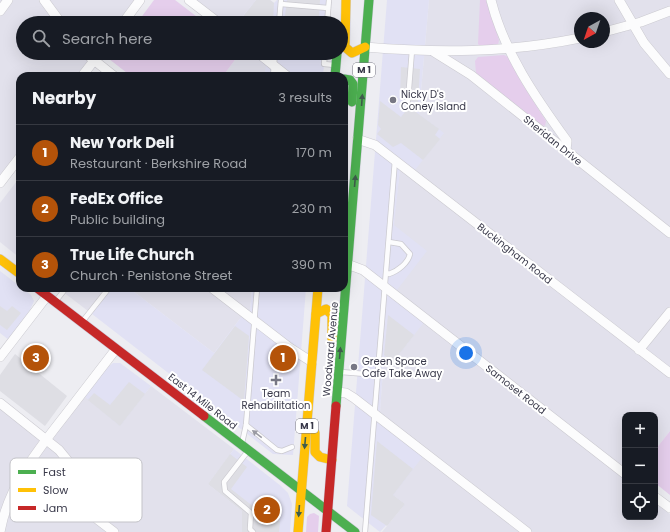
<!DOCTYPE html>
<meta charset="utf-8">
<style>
:root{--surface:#171b24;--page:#242831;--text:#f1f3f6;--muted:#9ea1a6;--line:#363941;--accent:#b45309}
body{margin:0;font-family:Poppins,sans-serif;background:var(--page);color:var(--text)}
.controls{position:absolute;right:12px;bottom:12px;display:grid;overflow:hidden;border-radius:8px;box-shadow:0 4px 16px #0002}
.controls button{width:36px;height:36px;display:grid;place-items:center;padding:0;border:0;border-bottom:1px solid var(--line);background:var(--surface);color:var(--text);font:20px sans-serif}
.compass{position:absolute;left:574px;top:12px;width:36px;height:36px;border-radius:50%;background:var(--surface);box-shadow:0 4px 16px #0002;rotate:220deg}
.you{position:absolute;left:466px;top:353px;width:14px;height:14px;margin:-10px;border:3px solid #fff;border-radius:50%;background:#1a73e8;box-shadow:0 0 0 6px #1a73e833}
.badge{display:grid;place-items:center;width:26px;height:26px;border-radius:50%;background:var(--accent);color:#fff;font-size:13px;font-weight:700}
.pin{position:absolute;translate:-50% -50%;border:2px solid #fff;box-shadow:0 1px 4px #0006}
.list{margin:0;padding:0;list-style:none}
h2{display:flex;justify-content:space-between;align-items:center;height:52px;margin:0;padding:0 16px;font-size:17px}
h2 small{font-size:13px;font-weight:400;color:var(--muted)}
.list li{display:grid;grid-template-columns:26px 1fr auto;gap:12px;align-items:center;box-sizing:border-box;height:56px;padding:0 16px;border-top:1px solid var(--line)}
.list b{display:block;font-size:15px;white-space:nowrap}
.list p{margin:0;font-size:13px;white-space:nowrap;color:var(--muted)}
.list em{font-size:13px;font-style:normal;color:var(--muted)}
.icon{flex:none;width:22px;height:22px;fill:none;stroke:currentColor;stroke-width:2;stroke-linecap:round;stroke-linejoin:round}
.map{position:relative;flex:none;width:670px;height:532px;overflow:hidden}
.search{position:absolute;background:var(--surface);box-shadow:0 4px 16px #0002;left:16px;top:16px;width:332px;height:44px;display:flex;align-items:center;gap:10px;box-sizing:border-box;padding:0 14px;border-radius:22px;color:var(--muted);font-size:15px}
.panel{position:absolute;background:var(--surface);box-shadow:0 4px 16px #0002;left:16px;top:72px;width:332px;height:220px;border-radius:12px}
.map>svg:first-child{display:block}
</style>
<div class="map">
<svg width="670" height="532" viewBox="0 0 670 532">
<rect width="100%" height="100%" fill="#ededf2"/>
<!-- residential -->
<g fill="#e2e1ec" fill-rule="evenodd">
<path d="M0,0h135l-18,23h-94v30h71l-17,23h-57v75l-20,24z"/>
<path d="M196,0h60l-19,23h-11z"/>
<path d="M429,0h241v431l-15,19v-35h-30v102h30v-15l15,12v18h-288l23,-28 -12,-9 -13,-83 4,-57 8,7 4,-72 30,-39 -33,-26 7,-55 19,-56zM580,18h24v24h-24z"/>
<path d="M240,53h10l17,13 -3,10h-41z"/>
<path d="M20,177v81l-20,-16v-39z"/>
<path d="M58,288h54l-20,26z"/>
<path d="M129,288h123l-2,22 -8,6 -28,37z"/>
<path d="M151,386l83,63 -26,35 34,27v21h-242v-124l46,35 38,-47 36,29z"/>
</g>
<!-- commercial -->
<g fill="#e1e1f4">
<path d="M256,0h14l4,3 3,-3h52l-2,23h-90z"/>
<path d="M387,0h42l-10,114 25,19 -29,37h-15l-6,55 33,26 -30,39 32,26 -36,46 -9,-6 -4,56 48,38 -35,45 12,9 -25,28 -33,-26z"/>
<path d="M250,53h75l-2,23h-59l2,-10z"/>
<path d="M0,271l31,24 3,6 -5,11 -20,28 -9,-7z"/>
<path d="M112,288h17l85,65 28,-37 8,-6 2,-22h54l-13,167 -20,-1 -181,-140z"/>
<path d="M113,363h7l31,23 -31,40 -36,-30 16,-22z"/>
<path d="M234,449l47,37 7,7 4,11 -2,28h-48v-21l-34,-27z"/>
</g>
<!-- green -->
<g fill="#e5ceec">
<path d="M154,0h21l30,23h-68z"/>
<path d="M480,0h6l13,40 -1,5 -18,1 -2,-2z"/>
<path d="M114,53h126l-17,23h-92l-22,-17z"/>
<path d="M504,55l4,2 13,25 25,39 -1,5 -4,-1 -65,-52 -1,-12 3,-4z"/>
<path d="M670,431v64l-15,-12v-33z"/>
<path d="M314,513l5,3 -1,16h-12l1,-15 3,-3z"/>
</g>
<!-- parking -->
<g fill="#dedee4">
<path d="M256,0h14l4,3 -1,20h-28l-4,-4z"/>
<path d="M287,0h33l-1,18 -34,-2z"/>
<path d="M401,67l19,2 -2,33 -12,-1 -6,-4z"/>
<path d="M380,101l21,16 8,-10 30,22 -4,6 5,4 -17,21 -22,-17 -8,4 -16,-13 4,-5 -3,-4z"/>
<path d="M0,306l7,5 5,-5 9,7 -14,17 -7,-5z"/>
<path d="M388,315l26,20 -21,27 -9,-7z"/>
<path d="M235,326l14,10 -5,65 -42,-31z"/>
<path d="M15,354l52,42 -22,30 -45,-35v-16z"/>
<path d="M129,382l16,12 -25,32 -32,-26 6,-7 16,12z"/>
<path d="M377,441l36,28 -20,26 12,9 -18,22 -16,-11z"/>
<path d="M230,454l17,13 -16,22 23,18v12l26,2 -1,11h-37v-21l-34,-27z"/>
</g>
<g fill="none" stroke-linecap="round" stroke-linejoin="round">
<defs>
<g id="lane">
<path d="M281,4l47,4"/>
<path d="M279,23l2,-23"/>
<path d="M327,23l2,-23"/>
<path d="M325,53l-1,11 11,1"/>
<path d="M273,76l2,-23"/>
<path d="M408,101l4,-51"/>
<path d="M19,215l1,1"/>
<path d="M387,273l2,1c9,-3 19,-11 21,-20l-9,-10 -12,-2"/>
<path d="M55,302l11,-14"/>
<path d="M82,322l27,-34"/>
<path d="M341,372l37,3"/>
<path d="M246,425l31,25 5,1 10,-4"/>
<path d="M242,443l4,-18 11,-137"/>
<path d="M248,451l-24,31 1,9 26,22 -1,16 3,3"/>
<path d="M365,532l30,-372"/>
</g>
<g id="street">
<path d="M44,0l17,23"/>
<path d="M189,0l30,23"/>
<path d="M491,0c13,52 44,97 76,141l-1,9"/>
<path d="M619,0l25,43 26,31"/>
<path d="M0,11l8,-11"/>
<path d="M123,23l17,-23"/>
<path d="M604,32l37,-10 29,-11"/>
<path d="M365,47c74,6 142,6 215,-9"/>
<path d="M434,52l37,23 199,158"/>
<path d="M85,53l29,23"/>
<path d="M258,53l29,23"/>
<path d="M82,76l18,-23"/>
<path d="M357,139l18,6 295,228"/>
<path d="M0,183l20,-26"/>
<path d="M347,264l16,6 262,204"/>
<path d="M212,288l78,60 22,14"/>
<path d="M639,350l31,-38"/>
<path d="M0,357l47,-61"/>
<path d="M337,392l9,1 8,5 173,134"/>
<path d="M0,403l59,47 9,11 17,43 12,15 17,13"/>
<path d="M655,497l15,11"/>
<path d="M0,532c8,-46 38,-82 66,-118 17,-22 34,-44 50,-65"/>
</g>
<g id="fast">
<path d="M335,76l2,-23"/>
<path d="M344,79l6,1 3,4 -1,18"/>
<path d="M336,406l33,-406"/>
<path d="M204,416l151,116"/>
</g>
<g id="slow">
<path d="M346,0l-1,47 7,6 13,-6"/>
<path d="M0,259l20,15"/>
<path d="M316,314l10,-5 6,6v24"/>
<path d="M315,433v19l5,5 12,3"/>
<path d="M298,532l20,-244"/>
</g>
<g id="jam">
<path d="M37,288l167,128"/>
<path d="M326,532l10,-126"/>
</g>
</defs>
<!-- lane casing -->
<use href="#lane" stroke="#cbcad0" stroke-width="6"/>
<!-- street casing -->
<use href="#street" stroke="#cbcad0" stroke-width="10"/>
<!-- fast casing -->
<use href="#fast" stroke="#ceccda" stroke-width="10"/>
<!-- slow casing -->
<use href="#slow" stroke="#ceccda" stroke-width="10"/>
<!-- jam casing -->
<use href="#jam" stroke="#ceccda" stroke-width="10"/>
<!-- lane -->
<use href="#lane" stroke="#fcfcfd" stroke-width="4.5"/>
<!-- street -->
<use href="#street" stroke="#fcfcfd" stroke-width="9"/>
<!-- fast -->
<use href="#fast" stroke="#4caf50" stroke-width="9"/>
<!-- slow -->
<use href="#slow" stroke="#ffc107" stroke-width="9"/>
<!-- jam -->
<use href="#jam" stroke="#c62828" stroke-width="9"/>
</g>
<!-- one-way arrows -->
<defs><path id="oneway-solid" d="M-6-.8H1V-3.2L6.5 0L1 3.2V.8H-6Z"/></defs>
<g fill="#3e5c4b">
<use href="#oneway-solid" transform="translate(362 100) rotate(-86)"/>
<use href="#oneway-solid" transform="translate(355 181) rotate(-85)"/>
<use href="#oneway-solid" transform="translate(340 353) rotate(-85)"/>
<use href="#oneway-solid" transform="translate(305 443) rotate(95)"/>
<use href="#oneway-solid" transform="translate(299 511) rotate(94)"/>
</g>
<use fill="#9a9aa3" href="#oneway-solid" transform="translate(257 434) rotate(-143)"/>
<!-- markers -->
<g fill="#777784" stroke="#fff" stroke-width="1.5">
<circle cx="393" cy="100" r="4"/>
<circle cx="354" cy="367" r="4"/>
<path d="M274 374h4v4h4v4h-4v4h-4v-4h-4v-4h4z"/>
</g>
<g text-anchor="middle" stroke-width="4" stroke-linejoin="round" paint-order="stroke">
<!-- shield labels -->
<g fill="#fff" stroke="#747480" stroke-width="1">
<rect x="353" y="63" width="22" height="14" rx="3"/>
<rect x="296" y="419" width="22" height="14" rx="3"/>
</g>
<g font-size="9" font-weight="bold" fill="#383849">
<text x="364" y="73">M 1</text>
<text x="307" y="429">M 1</text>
</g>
<!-- poi labels -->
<g font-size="10" fill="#383849" stroke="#fff" text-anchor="start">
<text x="401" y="98">Nicky D's<tspan x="401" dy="12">Coney Island</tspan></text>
<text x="362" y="365">Green Space<tspan x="362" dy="12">Cafe Take Away</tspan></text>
<text x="276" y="397" text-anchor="middle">Team<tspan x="276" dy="12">Rehabilitation</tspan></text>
</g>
<!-- street labels -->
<g font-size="10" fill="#383849" stroke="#fff">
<text transform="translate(553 140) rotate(39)" y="4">Sheridan Drive</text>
<text transform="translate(515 253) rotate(38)" y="4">Buckingham Road</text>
<text transform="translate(330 349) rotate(-85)" y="4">Woodward Avenue</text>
<text transform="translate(516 389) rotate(38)" y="4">Samoset Road</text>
<text transform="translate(203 401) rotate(38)" y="4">East 14 Mile Road</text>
</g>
</g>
<!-- legend -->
<rect x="10" y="458" width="132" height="64" rx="6" fill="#fff" stroke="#c3c3c8" stroke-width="1"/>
<rect x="18" y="470" width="18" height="4" fill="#4caf50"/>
<rect x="18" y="488" width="18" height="4" fill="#ffc107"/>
<rect x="18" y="506" width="18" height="4" fill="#c62828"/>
<g font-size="11" fill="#383849">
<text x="43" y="476">Fast</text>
<text x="43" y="494">Slow</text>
<text x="43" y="512">Jam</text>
</g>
</svg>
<div class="controls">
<button>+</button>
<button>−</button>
<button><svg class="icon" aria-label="locate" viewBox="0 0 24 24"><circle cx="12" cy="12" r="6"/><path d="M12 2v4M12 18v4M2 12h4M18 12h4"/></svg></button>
</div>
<svg class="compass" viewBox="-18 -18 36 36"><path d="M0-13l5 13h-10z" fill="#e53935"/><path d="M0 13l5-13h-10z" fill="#9ea1a6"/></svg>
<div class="you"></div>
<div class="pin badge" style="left:283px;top:358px">1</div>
<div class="pin badge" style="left:267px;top:510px">2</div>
<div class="pin badge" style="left:36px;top:358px">3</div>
<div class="search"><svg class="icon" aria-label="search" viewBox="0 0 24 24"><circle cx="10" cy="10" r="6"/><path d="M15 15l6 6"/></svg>Search here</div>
<section class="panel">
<h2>Nearby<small>3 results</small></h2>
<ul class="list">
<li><span class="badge">1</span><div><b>New York Deli</b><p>Restaurant · Berkshire Road</p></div><em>170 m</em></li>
<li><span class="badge">2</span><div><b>FedEx Office</b><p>Public building</p></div><em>230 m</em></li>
<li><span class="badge">3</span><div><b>True Life Church</b><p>Church · Penistone Street</p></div><em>390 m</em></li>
</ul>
</section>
</div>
